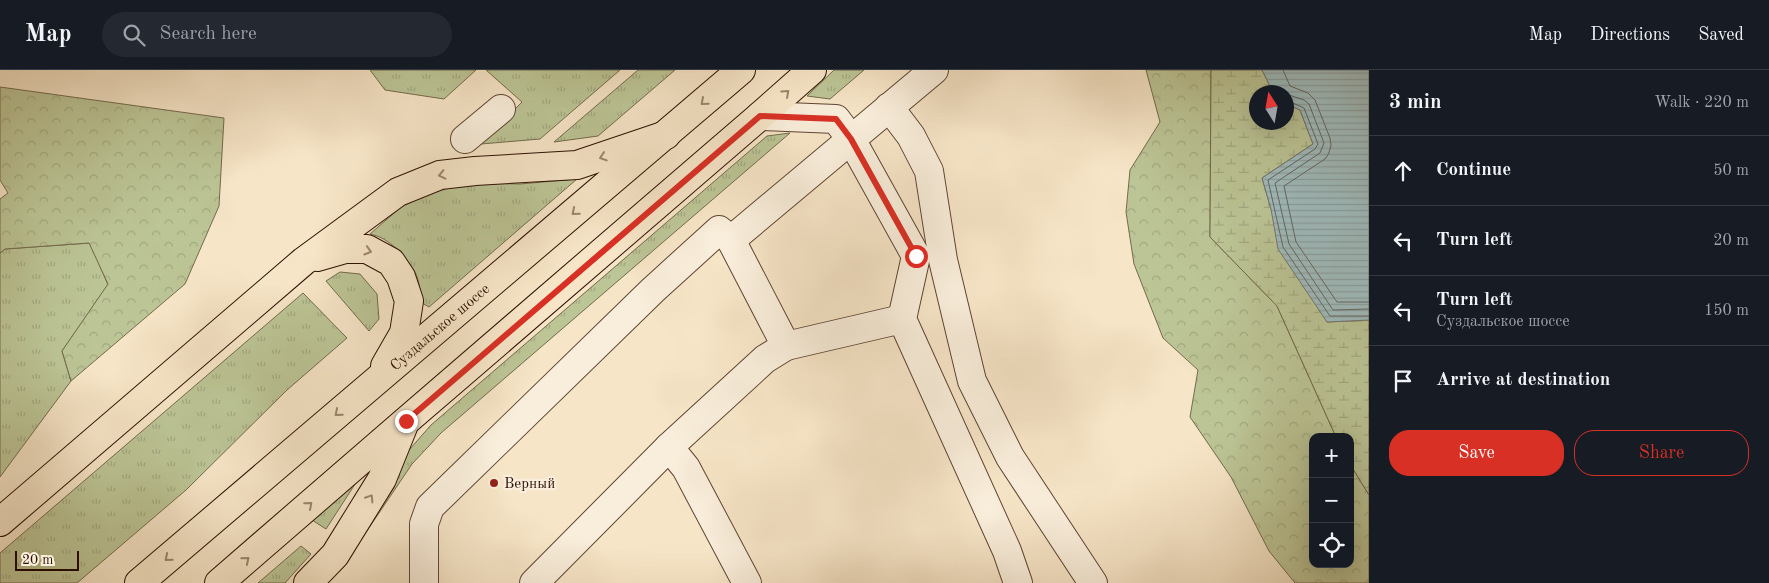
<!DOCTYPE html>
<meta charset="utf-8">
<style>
:root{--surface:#171b24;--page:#242831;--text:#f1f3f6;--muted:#9ea1a6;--line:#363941;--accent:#d93025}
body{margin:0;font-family:"Old Standard TT",serif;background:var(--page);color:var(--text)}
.controls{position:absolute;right:15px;bottom:15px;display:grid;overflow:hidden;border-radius:10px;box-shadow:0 5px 20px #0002}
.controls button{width:45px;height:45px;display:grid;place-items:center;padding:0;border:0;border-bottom:1px solid var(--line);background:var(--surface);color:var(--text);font:25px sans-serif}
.compass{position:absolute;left:1249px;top:15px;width:45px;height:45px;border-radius:50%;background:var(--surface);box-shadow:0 5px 20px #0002;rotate:349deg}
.scale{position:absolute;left:15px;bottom:12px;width:64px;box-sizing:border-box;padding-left:5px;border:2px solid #2d0f02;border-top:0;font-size:14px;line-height:18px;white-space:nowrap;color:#2d0f02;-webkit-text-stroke:4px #f9eedb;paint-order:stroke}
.stop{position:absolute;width:15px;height:15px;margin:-11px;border:4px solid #d93025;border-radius:50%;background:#fff}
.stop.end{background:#d93025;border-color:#fff;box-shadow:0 1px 5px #0008}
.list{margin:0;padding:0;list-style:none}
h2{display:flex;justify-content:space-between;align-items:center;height:65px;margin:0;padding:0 20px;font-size:21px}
h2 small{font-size:16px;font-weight:400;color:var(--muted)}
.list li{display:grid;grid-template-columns:32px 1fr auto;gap:15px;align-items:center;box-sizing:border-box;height:70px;padding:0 20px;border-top:1px solid var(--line)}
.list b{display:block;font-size:19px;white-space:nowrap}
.list p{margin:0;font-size:16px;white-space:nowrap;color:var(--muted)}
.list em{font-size:16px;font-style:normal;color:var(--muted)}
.actions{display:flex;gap:10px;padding:15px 20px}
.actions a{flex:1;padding:11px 0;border:1px solid var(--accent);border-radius:20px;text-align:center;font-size:18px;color:var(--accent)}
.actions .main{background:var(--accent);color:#fff}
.icon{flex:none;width:28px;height:28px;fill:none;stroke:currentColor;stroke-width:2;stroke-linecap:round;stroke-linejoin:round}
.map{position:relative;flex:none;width:1369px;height:513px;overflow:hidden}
header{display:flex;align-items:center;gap:30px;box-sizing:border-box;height:70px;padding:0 25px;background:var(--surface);border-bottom:1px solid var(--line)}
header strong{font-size:24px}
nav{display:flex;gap:28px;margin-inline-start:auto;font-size:18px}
.search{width:350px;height:45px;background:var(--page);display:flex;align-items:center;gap:12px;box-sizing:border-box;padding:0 18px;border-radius:28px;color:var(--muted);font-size:19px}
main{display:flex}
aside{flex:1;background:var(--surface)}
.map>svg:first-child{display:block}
</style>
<header>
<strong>Map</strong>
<div class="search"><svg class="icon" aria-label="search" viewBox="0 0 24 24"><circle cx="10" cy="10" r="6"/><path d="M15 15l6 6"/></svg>Search here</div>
<nav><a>Map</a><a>Directions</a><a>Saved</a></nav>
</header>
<main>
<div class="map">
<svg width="1369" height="513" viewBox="0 0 1369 513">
<defs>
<pattern id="grass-tufts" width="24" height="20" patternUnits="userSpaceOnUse" patternTransform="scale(1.25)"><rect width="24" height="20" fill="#bcc596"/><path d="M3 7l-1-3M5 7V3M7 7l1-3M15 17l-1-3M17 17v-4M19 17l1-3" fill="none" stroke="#a2a880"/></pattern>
<pattern id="forest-crowns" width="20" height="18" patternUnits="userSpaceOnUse" patternTransform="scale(1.25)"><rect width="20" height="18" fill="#bcc596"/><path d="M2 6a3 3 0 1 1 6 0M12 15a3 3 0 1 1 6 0" fill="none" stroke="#a2a880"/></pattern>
<pattern id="wetland-marsh" width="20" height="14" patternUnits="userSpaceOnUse" patternTransform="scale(1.25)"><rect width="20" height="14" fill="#bcc596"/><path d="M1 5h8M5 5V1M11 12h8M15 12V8" fill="none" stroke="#a2a880"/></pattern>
<pattern id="water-rules" width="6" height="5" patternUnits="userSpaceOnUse" patternTransform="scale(1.25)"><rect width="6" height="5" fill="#a0bdbf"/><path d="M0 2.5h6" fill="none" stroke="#8aa1a2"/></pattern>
</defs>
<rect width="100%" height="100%" fill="#f6e5c7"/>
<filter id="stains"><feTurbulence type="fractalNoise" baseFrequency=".004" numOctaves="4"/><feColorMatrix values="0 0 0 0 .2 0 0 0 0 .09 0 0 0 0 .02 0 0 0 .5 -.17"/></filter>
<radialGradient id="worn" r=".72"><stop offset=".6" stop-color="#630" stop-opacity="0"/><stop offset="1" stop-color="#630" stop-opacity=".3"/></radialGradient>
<!-- grass -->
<g fill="url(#grass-tufts)" stroke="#746a4c">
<path d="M370,0h106l-32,29 -59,-9z"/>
<path d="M486,0h134l-80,69 -59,5 41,-42z"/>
<path d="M638,0h37l-77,66 -44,6z"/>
<path d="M834,0h30l-34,29 -23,-3z"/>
<path d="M790,63l-349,300 -29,31 -60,89 50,-95 29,-33 336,-289z"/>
<path d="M577,109l-148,128 -7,-4c-2,-9 -2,-22 -7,-31 -10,-16 -25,-34 -45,-38l31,-27 30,-15 41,-9 48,1z"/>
<path d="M90,173l18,42 -46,66 9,30 -71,96v-224l5,-4z"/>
<path d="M340,202l20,2 17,20 2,25 -10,12 -43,-50z"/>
<path d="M303,223l44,45 -60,52 -101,100 -109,93h-77v-30z"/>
<path d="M359,408l-33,51 -14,-9z"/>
<path d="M301,476l10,8 -26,29h-27z"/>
</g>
<!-- forest -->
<g fill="url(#forest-crowns)" stroke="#746a4c">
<path d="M1146,0h65l-1,167 67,69 59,131h-23v127h37v-100l19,31v88h-74l-26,-32 -38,-74 -41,-60 8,-47 -35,-32 -29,-74 -8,-52 4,-42 30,-48z"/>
<path d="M0,17l224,31 -5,88 -34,78 -114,97 -9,-30 46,-67 -19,-41 -84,6 -5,4v-54l8,-6 -8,-13z"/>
</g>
<!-- wetland -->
<path fill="url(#wetland-marsh)" stroke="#746a4c" d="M1211,0h51l11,22h-17v30h30l1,-18 13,6 13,34 -51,34 9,31 56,113 42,-2v175l-19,-31v-27h-14l-59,-131 -67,-69z"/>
<!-- water -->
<path fill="url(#water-rules)" stroke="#727773" d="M1262,0h107v250l-42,2 -49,-73 -7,-40 -9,-31 51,-34 -13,-34 -13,-6 -1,-12h-13z"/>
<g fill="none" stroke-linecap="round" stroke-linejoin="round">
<!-- shore -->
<g stroke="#666660" stroke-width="1">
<path d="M1283,0l7,16 18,7 7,7 15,38 1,7 -2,8 -4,6 -41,27 12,56 41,60h32"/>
<path d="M1286,24l18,6 5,4 15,39 -4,10 -45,30 14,61 44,66 36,-1"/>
<path d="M1286,30l18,8 14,36 -3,5 -47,31 15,67 47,69h39"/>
</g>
<defs>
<g id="minor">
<path d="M889,37l22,29 18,35 14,89 29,121 38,76 83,126"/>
<path d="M760,46l76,3 15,20 65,117 -14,63"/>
<path d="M465,69l36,-30"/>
<path d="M731,170l203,-170"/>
<path d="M786,276l116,-27 105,232 11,32"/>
<path d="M669,377l17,21 61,115"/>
<path d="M424,513v-59l6,-17 223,-217 66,-60 12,10 55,106 -21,13 -96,88 -135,136"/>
</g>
<g id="major">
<path d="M317,187l28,-8h22l24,13 10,15 8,24 -5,32 -19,33"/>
<path d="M0,452l304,-261 94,-69 42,-17 35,-4 102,-6 89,-30"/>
<path id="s1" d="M139,513l602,-513"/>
<path d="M219,513l187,-162 354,-305 52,-46"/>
<path d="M308,513l27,-28 47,-76 21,-52"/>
</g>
</defs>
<!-- minor casing -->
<use href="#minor" stroke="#5f4433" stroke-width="30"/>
<!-- major casing -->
<use href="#major" stroke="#2d0f02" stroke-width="30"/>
<!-- minor -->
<use href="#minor" stroke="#f9eedb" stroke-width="28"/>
<!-- major -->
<use href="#major" stroke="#f6e5c7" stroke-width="28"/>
</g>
<!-- one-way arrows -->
<defs><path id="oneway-chevron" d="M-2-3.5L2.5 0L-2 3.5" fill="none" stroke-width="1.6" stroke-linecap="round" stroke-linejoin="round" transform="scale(1.25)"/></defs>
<g stroke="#9c856e">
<use href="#oneway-chevron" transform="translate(786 23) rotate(-42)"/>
<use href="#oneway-chevron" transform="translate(704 32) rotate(139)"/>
<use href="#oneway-chevron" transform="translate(603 87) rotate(162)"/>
<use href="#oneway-chevron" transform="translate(442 105) rotate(167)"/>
<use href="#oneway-chevron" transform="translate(575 142) rotate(140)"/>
<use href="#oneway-chevron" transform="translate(368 181) rotate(17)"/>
<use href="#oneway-chevron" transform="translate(338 343) rotate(140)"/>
<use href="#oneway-chevron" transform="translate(370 428) rotate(-58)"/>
<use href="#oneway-chevron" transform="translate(309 435) rotate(-41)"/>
<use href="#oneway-chevron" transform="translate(168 488) rotate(140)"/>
<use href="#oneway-chevron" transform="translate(246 490) rotate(-40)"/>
</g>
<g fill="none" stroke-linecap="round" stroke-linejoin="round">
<!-- route -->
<path stroke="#d93025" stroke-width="6" d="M406,351l354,-305 76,3 15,20 65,117"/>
</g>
<!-- markers -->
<circle fill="#8f2418" stroke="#f9eedb" stroke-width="2" cx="494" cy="413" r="5"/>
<g text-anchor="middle" stroke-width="4.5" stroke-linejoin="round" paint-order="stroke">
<!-- street labels -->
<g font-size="15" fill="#2d0f02" stroke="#f9eedb">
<text dy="5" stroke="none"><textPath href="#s1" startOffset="395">Суздальское шоссе</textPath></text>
</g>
<!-- poi labels -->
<g font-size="15" fill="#2d0f02" stroke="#f9eedb" text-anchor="start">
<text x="504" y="418">Верный</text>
</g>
</g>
<rect width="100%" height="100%" filter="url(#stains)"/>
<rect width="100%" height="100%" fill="url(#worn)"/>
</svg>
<div class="controls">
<button>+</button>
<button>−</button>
<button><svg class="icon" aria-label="locate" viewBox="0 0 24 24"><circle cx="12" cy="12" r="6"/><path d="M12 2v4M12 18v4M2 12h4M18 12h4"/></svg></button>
</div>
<svg class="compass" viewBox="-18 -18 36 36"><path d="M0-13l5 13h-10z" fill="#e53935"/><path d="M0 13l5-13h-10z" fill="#9ea1a6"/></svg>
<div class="scale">20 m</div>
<div class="stop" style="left:916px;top:186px"></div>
<div class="stop end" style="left:406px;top:351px"></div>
</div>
<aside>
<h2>3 min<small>Walk · 220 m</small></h2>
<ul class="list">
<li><svg class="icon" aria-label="ahead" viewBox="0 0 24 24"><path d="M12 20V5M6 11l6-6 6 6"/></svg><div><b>Continue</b></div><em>50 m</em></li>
<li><svg class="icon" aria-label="left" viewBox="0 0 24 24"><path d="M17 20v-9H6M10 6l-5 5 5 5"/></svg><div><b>Turn left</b></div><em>20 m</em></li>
<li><svg class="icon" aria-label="left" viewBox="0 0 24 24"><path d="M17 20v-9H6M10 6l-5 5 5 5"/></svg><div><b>Turn left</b><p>Суздальское шоссе</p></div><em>150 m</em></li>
<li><svg class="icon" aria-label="arrive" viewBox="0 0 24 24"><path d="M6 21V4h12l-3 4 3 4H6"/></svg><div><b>Arrive at destination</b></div></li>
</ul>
<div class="actions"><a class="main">Save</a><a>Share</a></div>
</aside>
</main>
